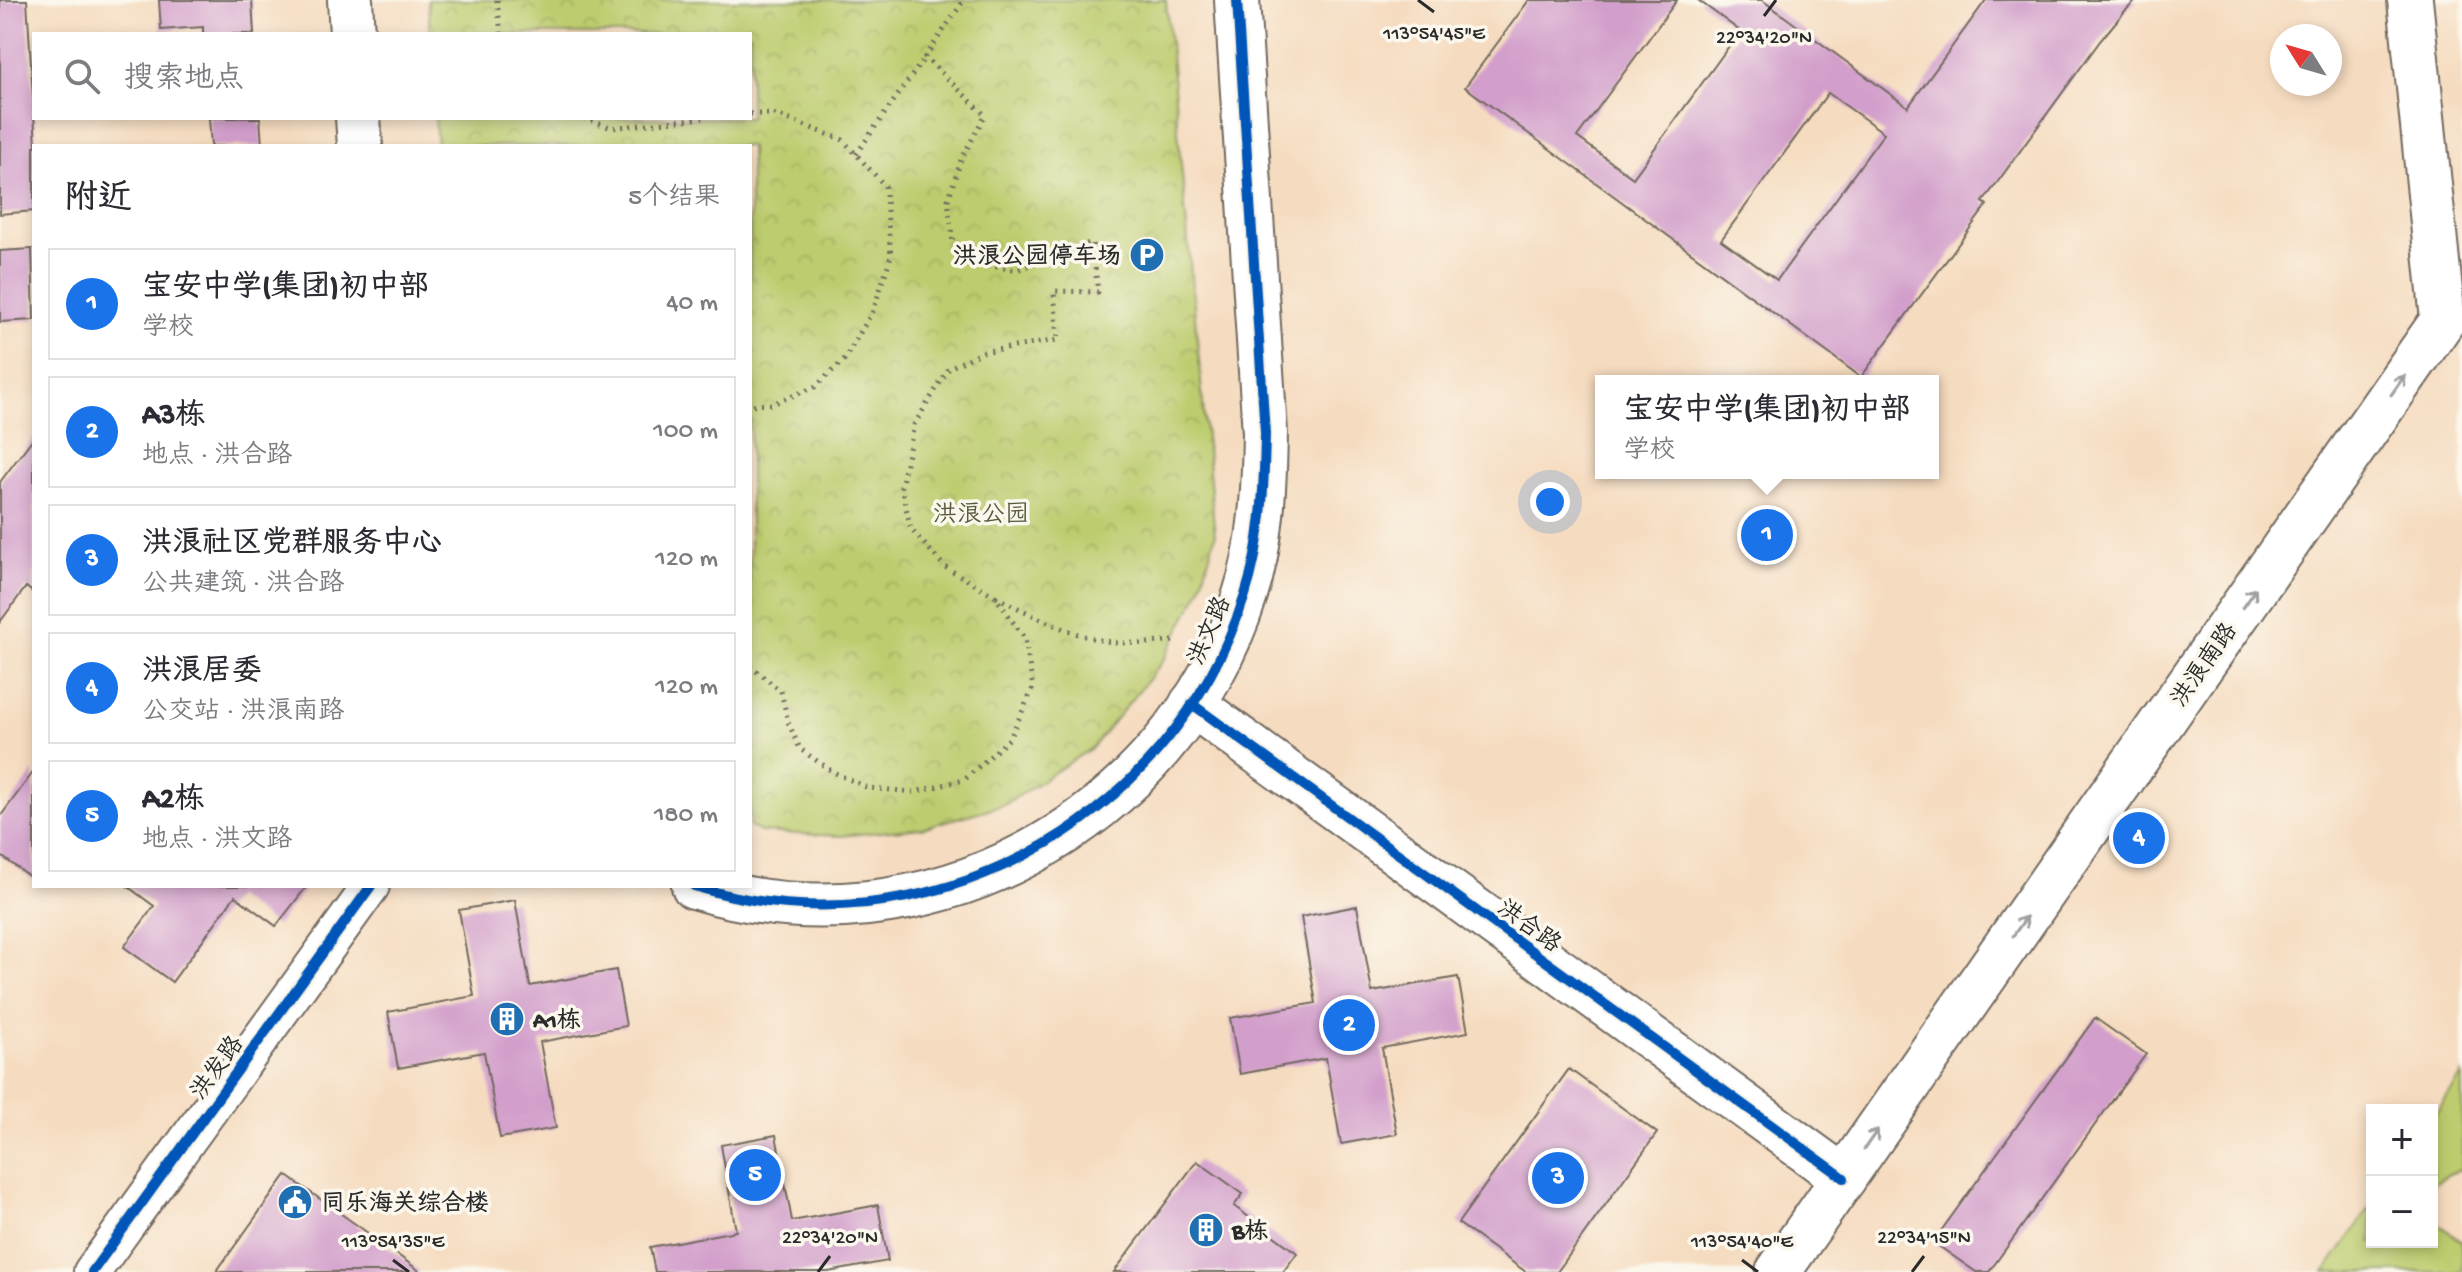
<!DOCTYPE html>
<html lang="zh">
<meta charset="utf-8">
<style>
:root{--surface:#fff;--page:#f7f7f7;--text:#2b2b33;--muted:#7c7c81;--line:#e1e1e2;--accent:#1a73e8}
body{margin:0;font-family:"Gochi Hand","LXGW WenKai TC",sans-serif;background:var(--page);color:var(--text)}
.controls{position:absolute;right:24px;bottom:24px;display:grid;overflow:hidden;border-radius:0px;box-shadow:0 4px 12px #0003}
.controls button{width:72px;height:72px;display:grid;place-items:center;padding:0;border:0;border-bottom:2px solid var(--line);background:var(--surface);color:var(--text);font:40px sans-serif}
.compass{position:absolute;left:2270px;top:24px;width:72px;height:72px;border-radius:50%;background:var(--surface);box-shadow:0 4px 12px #0003;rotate:307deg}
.you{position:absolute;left:1550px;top:502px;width:28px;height:28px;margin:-20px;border:6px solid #fff;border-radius:50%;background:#1a73e8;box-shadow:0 0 0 12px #1a73e833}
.badge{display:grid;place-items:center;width:52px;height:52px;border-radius:50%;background:var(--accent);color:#fff;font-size:26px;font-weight:700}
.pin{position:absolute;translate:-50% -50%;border:4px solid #fff;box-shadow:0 2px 8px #0006}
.popup{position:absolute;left:1595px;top:375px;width:344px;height:104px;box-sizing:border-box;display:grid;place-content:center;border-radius:0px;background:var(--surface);filter:drop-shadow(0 2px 6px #0005);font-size:26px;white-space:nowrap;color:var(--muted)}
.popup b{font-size:30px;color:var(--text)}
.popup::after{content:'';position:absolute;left:50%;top:100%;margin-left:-16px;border:16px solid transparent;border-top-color:var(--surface)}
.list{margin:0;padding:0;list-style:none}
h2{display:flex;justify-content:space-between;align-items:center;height:104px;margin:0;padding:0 32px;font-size:34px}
h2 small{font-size:26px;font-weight:400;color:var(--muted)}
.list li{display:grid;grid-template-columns:52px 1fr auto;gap:24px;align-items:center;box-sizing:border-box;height:112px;margin:0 16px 16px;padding:0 16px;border:2px solid var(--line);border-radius:0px}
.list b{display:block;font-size:30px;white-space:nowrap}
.list p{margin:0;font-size:26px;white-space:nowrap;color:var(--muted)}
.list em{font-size:26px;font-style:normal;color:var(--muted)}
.icon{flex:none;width:44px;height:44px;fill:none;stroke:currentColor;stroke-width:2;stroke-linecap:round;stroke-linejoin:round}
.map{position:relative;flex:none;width:2462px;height:1272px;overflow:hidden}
.search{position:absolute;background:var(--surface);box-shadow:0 4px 12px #0003;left:32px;top:32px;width:720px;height:88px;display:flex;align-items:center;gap:20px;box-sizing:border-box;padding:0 28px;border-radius:0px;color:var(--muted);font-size:30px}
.panel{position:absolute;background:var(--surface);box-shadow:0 4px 12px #0003;left:32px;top:144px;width:720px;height:744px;border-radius:0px}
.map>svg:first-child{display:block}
</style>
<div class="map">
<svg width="2462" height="1272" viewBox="0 0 2462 1272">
<defs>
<pattern id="park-crowns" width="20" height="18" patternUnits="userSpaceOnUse" patternTransform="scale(2)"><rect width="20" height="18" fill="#bdcc6e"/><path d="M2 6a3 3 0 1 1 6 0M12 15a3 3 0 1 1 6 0" fill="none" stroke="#a3af5f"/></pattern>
</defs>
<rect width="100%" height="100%" fill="#fbf7ec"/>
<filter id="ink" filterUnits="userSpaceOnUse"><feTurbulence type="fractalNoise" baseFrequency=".0125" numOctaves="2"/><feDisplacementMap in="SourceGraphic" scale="16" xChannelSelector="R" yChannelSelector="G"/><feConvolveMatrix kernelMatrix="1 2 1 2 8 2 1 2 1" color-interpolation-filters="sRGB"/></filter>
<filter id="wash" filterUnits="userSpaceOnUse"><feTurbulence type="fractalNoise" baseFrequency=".006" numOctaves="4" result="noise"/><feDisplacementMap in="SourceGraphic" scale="32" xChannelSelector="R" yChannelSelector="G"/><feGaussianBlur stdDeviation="1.8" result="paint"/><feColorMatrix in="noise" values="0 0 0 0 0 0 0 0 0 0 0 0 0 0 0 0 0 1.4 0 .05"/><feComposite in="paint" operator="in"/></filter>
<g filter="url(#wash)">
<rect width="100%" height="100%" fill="#f5dbbf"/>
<!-- grass -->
<g fill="#bdcc6e" stroke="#747c4c" stroke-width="2">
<path d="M2462,1075v94l-13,5 -17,11v-66z"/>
<path d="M2372,1205v37h60v-22l30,21v31h-137z"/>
</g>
<!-- park -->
<path fill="url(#park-crowns)" stroke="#747c4c" stroke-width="2" d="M428,0h738l49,536 -15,55 -37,70 -70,86 -87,57 -84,24 -82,8 -79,-4 -11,-5v-681h-313l-2,-28h315v-84h-320z"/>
<g id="blocks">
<!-- building -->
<g fill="#d29ecb" fill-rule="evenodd">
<path d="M0,0h27l9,146h-2v65l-34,3z"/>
<path d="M159,0h93l2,34h-51v-7l-42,3z"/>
<path d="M1529,0h148l-100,137 56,41 107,-147 -42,-31h64l146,107 78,-107h151l-13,12 -24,29 -117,161 4,3 -126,172 -396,-290zM1828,93l56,40 -107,147 -56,-40z"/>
<path d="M209,118h51l2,28h-51z"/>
<path d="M32,249l2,71 -34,2v-71z"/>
<path d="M34,437v156l-8,-6 -26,35v-140z"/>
<path d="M34,771v109l-34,-25v-38z"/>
<path d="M127,886h180l-31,40 -41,-30 -63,86 -48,-35 30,-41z"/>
<path d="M515,900l15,86 86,-16 10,56 -86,16 16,86 -56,10 -16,-86 -86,16 -10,-56 86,-16 -15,-86z"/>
<path d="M1357,906l15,86 86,-15 10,55 -86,16 15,86 -56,10 -15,-86 -86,16 -10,-56 86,-15 -15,-86z"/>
<path d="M2095,1018l51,36 -157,218h-13l-43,-30z"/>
<path d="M1569,1069l88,64 -100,139h-31l-68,-49z"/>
<path d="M776,1135l16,86 86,-16 10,56 -60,11h-173l-5,-25 86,-16 -15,-86z"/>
<path d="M1197,1161l46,33 -9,12 63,47 -14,19h-169z"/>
<path d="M286,1175l75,53 60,44h-205z"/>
</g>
</g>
</g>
<g filter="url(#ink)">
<use href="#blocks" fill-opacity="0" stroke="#72695f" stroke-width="2"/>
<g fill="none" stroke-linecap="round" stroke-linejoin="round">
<defs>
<path id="minor" d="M92,1272l279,-386"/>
<g id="tertiary">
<path d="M350,0l2,34"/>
<path d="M358,118l2,28"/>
<path d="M1192,704l652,474"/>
<path d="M694,886c230,72 478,-62 551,-291 17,-52 19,-107 20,-162l-28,-433"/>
</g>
<path id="secondary" d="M1778,1272l665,-952 -33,-320"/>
</defs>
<!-- minor casing -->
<use href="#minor" stroke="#72695f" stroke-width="40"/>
<!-- tertiary casing -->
<use href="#tertiary" stroke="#72695f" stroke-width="48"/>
<!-- secondary casing -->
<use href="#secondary" stroke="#72695f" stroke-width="48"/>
<!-- path -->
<g stroke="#72695f" stroke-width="5" stroke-dasharray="2 6" stroke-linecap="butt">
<path d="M497,0l4,34"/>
<path d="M750,114h24l69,26 42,46 6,70 -18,55 -29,49 -29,27 -43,17 -22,1"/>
<path d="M584,118l27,10 92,-10"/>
<path d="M856,154l69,-97"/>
<path d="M996,597c42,20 85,46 134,46 14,1 29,-1 43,-2"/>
<path d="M750,666l31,25 7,31 12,27 33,23 35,16 46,4 50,-12 46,-42 23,-50 -8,-49 -30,-43 -50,-29 -34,-38 -10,-42 13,-62 35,-57 34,-16 75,-12 -4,-49 44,1 -6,-50 -75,28 -41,-6 -23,-21 -5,-43 13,-40 24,-45 -60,-58 39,-57"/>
</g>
<!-- minor -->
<use href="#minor" stroke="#fff" stroke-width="36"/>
<!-- tertiary -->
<use href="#tertiary" stroke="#fff" stroke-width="44"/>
<!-- secondary -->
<use href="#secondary" stroke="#fff" stroke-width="44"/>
<defs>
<g id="cycleway">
<path d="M1192,704l652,474"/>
<path d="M694,886c230,72 478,-62 551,-291 17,-52 19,-107 20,-162l-28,-433"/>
<path d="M92,1272l279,-386"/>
</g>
</defs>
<!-- cycleway casing -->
<use href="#cycleway" stroke="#fbf7ec" stroke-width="15"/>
<!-- cycleway -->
<use href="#cycleway" stroke="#0057b8" stroke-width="10"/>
</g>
<!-- one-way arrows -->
<defs><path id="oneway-shaft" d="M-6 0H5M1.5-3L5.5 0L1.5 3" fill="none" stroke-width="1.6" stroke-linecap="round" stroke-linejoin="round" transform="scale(2)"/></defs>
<g stroke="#a0a0a0">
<use href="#oneway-shaft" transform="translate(2398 385) rotate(-55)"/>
<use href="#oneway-shaft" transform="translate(2249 598) rotate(-55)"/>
<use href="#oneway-shaft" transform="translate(2020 926) rotate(-55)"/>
<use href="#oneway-shaft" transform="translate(1871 1139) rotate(-55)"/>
</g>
</g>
<!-- ticks -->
<path fill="none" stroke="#2b2b2b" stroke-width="3" d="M1418,0l16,12M1764,16l12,-16M393,1260l16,12M1742,1260l16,12M818,1272l12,-16M1912,1272l12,-16"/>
<!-- icons -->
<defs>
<symbol id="parking-disc" viewBox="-11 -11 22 22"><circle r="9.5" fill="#1f6fb2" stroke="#fbf7ec"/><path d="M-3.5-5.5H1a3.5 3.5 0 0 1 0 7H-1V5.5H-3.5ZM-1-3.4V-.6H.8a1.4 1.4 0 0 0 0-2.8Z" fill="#fff"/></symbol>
<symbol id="building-disc" viewBox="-11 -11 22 22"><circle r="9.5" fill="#1f6fb2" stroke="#fbf7ec"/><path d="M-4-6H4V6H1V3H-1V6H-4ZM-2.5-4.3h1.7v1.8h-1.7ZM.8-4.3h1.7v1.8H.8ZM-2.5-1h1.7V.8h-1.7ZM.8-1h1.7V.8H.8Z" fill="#fff"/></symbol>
<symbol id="civic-disc" viewBox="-11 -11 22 22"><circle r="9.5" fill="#1f6fb2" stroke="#fbf7ec"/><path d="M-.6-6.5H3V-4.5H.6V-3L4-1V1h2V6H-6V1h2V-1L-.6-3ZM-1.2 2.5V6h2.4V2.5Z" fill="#fff"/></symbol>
</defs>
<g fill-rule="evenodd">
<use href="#parking-disc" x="1127" y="235" width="40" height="40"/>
<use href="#building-disc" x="487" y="999" width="40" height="40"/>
<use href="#civic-disc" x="275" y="1182" width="40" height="40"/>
<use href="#building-disc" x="1186" y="1210" width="40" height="40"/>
</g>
<g text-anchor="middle" stroke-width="7" stroke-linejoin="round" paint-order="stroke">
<!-- poi labels -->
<g font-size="24" font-weight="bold" fill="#2b2b2b" stroke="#fbf7ec" text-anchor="start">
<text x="1121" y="263" text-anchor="end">洪浪公园停车场</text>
<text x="533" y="1027">A1栋</text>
<text x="321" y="1210">同乐海关综合楼</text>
<text x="1232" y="1238">B栋</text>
</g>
<!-- park labels -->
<g font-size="24" fill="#575b3f" stroke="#fbf7ec">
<text x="981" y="521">洪浪公园</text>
</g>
<!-- street labels -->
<g font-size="24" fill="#2b2b2b" stroke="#fbf7ec">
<text transform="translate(1208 630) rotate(-66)" y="8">洪文路</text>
<text transform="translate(2203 664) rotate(-55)" y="8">洪浪南路</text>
<text transform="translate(1530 925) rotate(36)" y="8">洪合路</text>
<text transform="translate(216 1067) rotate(-54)" y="8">洪发路</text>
</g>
</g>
<g font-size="20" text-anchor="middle" fill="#2b2b2b" stroke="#fbf7ec" stroke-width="7" stroke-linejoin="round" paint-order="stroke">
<text x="1434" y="39">113°54'45"E</text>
<text x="1764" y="43">22°34'20"N</text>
<text x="830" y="1243">22°34'20"N</text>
<text x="1924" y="1243">22°34'15"N</text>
<text x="393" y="1247">113°54'35"E</text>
<text x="1742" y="1247">113°54'40"E</text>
</g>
</svg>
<div class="controls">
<button>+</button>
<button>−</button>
</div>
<svg class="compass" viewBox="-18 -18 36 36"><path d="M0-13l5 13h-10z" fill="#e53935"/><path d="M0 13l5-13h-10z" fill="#7c7c81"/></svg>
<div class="you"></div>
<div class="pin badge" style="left:1767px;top:535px">1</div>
<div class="popup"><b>宝安中学(集团)初中部</b>学校</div>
<div class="pin badge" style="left:1349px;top:1025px">2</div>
<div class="pin badge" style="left:1558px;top:1178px">3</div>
<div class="pin badge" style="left:2139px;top:838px">4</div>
<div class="pin badge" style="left:755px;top:1175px">5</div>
<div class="search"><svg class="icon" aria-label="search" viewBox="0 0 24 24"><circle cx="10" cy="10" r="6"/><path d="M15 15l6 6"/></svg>搜索地点</div>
<section class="panel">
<h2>附近<small>5个结果</small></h2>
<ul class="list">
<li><span class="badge">1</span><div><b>宝安中学(集团)初中部</b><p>学校</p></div><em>40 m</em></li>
<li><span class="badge">2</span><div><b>A3栋</b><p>地点 · 洪合路</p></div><em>100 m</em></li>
<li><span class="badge">3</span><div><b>洪浪社区党群服务中心</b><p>公共建筑 · 洪合路</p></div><em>120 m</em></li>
<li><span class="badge">4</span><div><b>洪浪居委</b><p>公交站 · 洪浪南路</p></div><em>120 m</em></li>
<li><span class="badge">5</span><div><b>A2栋</b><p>地点 · 洪文路</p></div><em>180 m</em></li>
</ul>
</section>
</div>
